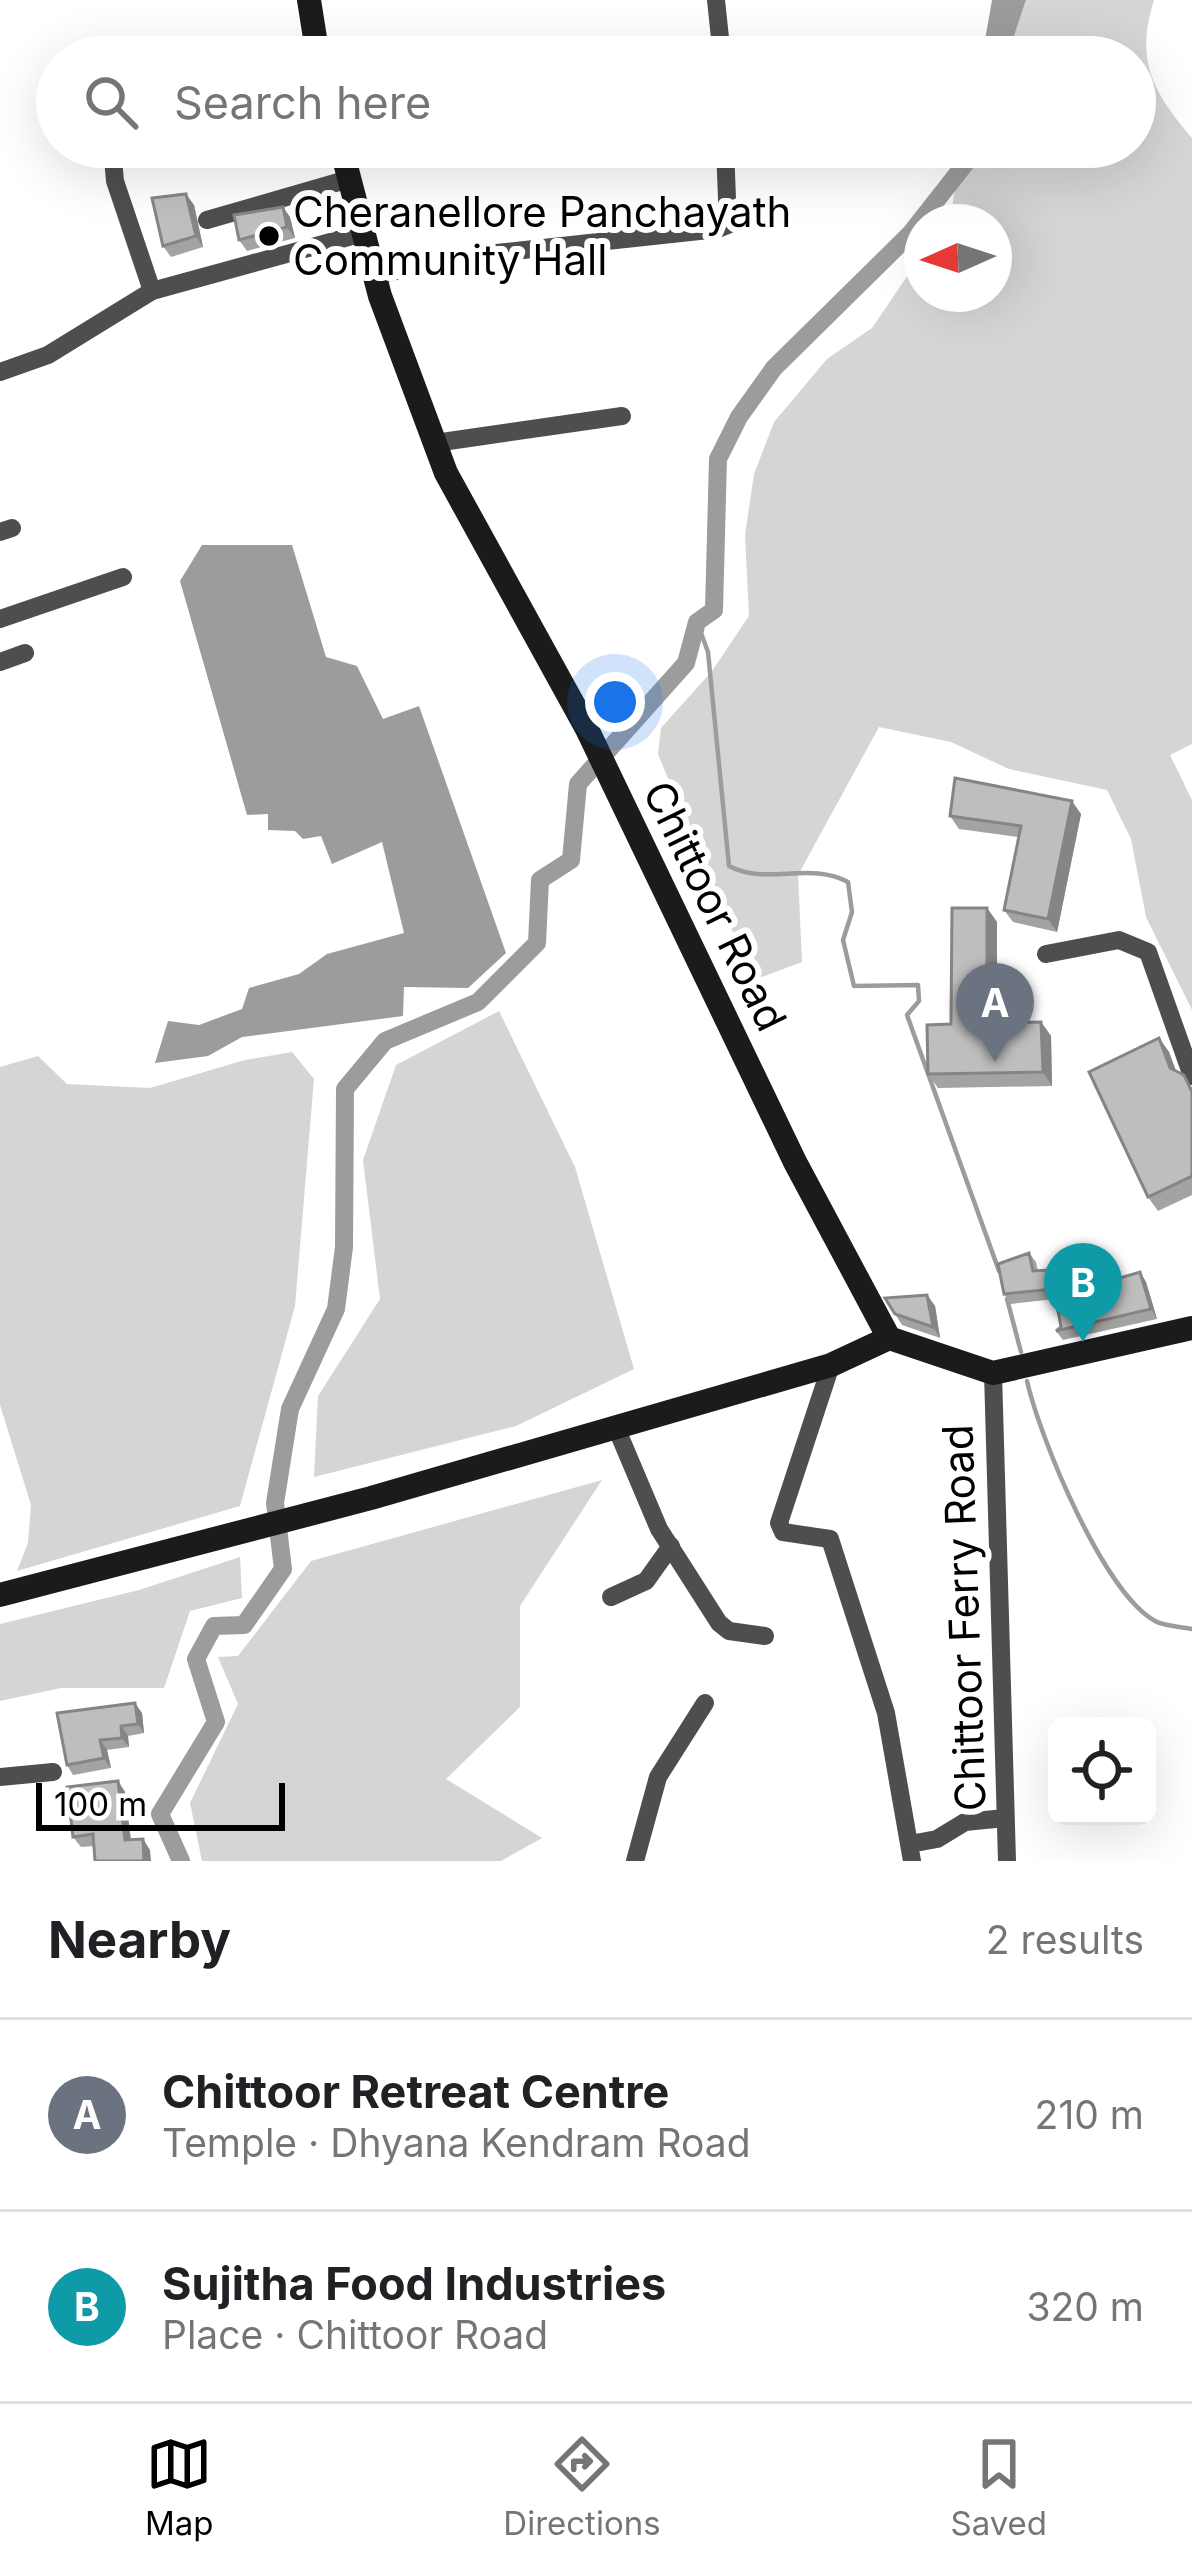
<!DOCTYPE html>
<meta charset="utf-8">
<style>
:root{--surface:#fff;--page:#f2f2f2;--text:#202124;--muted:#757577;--line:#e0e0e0;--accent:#000}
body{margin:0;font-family:Inter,sans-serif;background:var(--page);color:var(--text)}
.controls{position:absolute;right:36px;bottom:36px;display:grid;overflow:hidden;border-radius:18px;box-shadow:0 12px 48px #0002}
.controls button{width:108px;height:108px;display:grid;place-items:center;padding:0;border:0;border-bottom:3px solid var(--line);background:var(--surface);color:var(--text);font:60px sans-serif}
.compass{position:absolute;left:904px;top:204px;width:108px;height:108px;border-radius:50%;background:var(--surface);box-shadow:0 12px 48px #0002;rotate:267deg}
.scale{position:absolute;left:36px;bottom:30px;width:249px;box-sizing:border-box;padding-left:12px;border:6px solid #000;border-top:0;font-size:33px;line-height:42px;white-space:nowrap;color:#000;-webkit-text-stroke:9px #fff;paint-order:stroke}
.you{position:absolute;left:615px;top:702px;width:42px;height:42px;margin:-30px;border:9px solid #fff;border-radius:50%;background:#1a73e8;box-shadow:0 0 0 18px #1a73e833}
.badge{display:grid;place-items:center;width:78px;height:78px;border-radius:50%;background:var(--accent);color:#fff;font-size:39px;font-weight:700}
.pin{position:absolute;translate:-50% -99px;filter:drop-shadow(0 3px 6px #0008)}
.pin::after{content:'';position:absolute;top:63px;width:42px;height:36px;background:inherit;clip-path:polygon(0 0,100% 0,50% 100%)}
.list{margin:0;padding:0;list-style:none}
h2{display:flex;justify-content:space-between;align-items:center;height:156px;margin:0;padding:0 48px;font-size:51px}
h2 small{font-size:39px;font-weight:400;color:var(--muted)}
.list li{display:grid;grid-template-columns:78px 1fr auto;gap:36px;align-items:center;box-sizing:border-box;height:192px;padding:0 48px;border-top:3px solid var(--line)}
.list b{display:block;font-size:45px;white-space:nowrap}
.list p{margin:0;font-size:39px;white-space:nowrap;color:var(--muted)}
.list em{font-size:39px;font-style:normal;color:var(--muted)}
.icon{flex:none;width:66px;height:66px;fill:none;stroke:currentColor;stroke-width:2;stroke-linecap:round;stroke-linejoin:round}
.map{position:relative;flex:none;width:1192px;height:1861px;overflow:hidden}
.search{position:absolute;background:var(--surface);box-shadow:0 12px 48px #0002;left:36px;right:36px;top:36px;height:132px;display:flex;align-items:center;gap:30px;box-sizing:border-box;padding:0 42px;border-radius:66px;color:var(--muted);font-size:45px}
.sheet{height:540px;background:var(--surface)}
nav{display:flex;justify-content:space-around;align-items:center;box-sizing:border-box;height:168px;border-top:3px solid var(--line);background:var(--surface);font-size:33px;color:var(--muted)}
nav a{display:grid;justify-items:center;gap:6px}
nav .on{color:var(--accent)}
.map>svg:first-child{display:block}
</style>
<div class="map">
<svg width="1192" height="1861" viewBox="0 0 1192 1861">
<rect width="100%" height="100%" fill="#fff"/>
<!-- green -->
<g fill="#d5d5d5">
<path d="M1026,0h128c-19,60 -2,91 38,138v606l-22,11 22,45v210l-46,-93 -15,-78 -24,-49 -98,-21 -58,-27 -72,-15 -81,148 4,87 -43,16 -35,-62 -66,-162 3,-26 51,-57 37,-55 -4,-81 9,-61 20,-52 53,-63 45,-31 38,-56 12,-2v24h72v-72h-44l7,-47 13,-28h165v-90h-128z"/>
<path d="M499,1011l76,156 59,202 -118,57 -202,51 4,-81 62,-97 -17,-139 33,-95z"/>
<path d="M292,1052l22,27 -19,227 -55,200 -223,65 11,-28 3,-38 -31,-100v-338l38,-11 29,28 83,4 95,-28z"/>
<path d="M602,1480l-82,126v101l-74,72 96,59 -41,23h-299l-12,-58 48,-99 -20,-47 20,-1 73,-95z"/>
<path d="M240,1557l2,41 -52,13 -26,77h-103l-61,13v-77l139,-34z"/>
</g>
<!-- water -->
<g fill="#9c9c9c">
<path d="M992,0h34l-19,57h-25z"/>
<path d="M202,545h90l34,112 31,9 26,53 36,-13 87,247 -38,35 -64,-1 -1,29 -161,21 -34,19 -53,7 13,-42 31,4 43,-16 7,-21 50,-14 28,-20 77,-21 -22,-91 -50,22 -11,-28 -18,3 -8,-8 -27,-1v-16l-21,1 -67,-234z"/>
</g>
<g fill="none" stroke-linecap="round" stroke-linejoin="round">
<!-- stream -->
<g stroke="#9c9c9c" stroke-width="4.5">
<path d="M697,622l11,30 21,214c37,20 81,-5 119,16l4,30 -9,28 11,46 64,-1 1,16 -12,14 92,256"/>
<path d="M1007,1299l14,53"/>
<path d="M1027,1381c13,57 76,211 128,240 9,5 26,6 37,8"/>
</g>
<!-- canal -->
<path stroke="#9c9c9c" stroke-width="18" d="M181,1861l-21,-47 56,-92 -20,-63 18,-33 30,-1 39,-56 -8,-66 15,-94 46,-100 8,-62 1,-158 40,-48 93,-39 59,-59 3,-63 31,-20 7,-76 108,-121 11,-41 17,-12 4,-151 21,-42 35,-49 136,-134 66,-84"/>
<!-- minor -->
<g stroke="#4e4e4e" stroke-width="18">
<path d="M716,0l6,57"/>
<path d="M112,147l3,34 37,110"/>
<path d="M207,220l142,-41"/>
<path d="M374,275l122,-22 222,-24 10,-4 -3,-78"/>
<path d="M0,372l48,-17 104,-64 211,-58"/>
<path d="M435,443l187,-27"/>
<path d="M0,532l12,-4"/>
<path d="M0,619l123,-42"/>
<path d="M0,662l25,-9"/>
<path d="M1046,954l73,-14 29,12 44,124"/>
<path d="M831,1365l-52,158 4,9 47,7 56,174 26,148"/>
<path d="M993,1373l14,488"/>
<path d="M615,1425l44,104 60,94 10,8 36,5"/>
<path d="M611,1597l35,-16 25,-35"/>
<path d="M0,1777l53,-5"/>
<path d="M910,1844l27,-5 28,-17 40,-4"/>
<path d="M635,1861l23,-84 47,-74"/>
</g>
<!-- secondary -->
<g stroke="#1b1b1b" stroke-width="24">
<path d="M309,0l9,57"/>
<path d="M341,147l39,149 66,177 141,256 208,433 94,176 104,35 199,-45"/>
<path d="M0,1595l371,-97 460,-133 58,-27"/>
</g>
</g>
<!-- wall -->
<g fill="#a3a3a3">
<path d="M194,205l9,42 -32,10 -8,-11z"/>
<path d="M290,217l5,21 -48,13 -8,-11z"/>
<path d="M1081,814l-24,118 -44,-10 -9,-12 14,-73 -59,-8 -9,-13z"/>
<path d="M987,908l10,14v101l44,-1 10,14 1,50 -114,2 -10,-14 23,-50z"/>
<path d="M1159,1038l10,14 7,19 16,16v108l-34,16 -10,-14z"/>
<path d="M1029,1253l7,9 2,9 10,-1 3,4 28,-5 5,9h38l18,-6 6,10 11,37 -94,21 -7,-9 5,-4 -5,-28 -46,5 -6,-10z"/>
<path d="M927,1295l8,11 5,32 -38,-13 -17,-27z"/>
<path d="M57,1713h85l2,20 -16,3 1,11 -22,3 4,18 -38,7 -6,-10z"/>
<path d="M118,1781l7,11 6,48 19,10 -56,-4 -13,1 -8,-10z"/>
</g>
<!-- shaded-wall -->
<g fill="#858585">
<path d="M186,194l8,11 9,42 -7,-11z"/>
<path d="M283,207l7,10 5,21 -8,-11z"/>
<path d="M1072,801l9,13 -24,118 -9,-13z"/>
<path d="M987,908l10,14v116l-10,-15z"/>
<path d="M1041,1022l10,14 1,50 -9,-14z"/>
<path d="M1159,1038l10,14 11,30 -10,-14z"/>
<path d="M1140,1272l6,10 11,37 -6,-10z"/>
<path d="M927,1295l8,11 5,32 -7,-11z"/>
<path d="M135,1703l7,10 2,20 -6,-9z"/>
<path d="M121,1726l7,10 1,11 -7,-9z"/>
<path d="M100,1740l7,10 4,18 -7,-10z"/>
<path d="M118,1781l7,11 7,59 -7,-11z"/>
<path d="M143,1839l7,11 1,11h-7z"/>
</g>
<!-- building -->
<g fill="#bebebe" stroke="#858585" stroke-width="3">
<path d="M186,194l10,42 -33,10 -11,-48z"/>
<path d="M283,207l4,20 -48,13 -5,-25z"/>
<path d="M955,778l117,23 -24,118 -44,-9 17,-84 -71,-10z"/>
<path d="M952,908h35v115l54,-1 2,50 -115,2 -1,-49 24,-1z"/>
<path d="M1159,1038l11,30 14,7 8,17v84l-44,21 -59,-125z"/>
<path d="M1029,1253l4,18 15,-1v5l31,-6 1,9 39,-5 1,5 20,-6 11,37 -95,22 5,-4 -7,-38 -50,5 -6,-30z"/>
<path d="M927,1295l6,32 -38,-13 -10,-16z"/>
<path d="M135,1703l3,21 -17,2 1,12 -22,2 4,18 -37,7 -10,-52z"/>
<path d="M118,1781l7,59 18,-1 1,22h-49l-2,-27 -20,3 -6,-50z"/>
</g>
<!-- markers -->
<circle fill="#000" stroke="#fff" stroke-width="4.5" cx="269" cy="236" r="12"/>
<g text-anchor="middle" stroke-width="12" stroke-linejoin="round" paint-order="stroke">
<!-- poi labels -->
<g font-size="42" fill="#000" stroke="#fff" text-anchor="start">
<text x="293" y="227">Cheranellore Panchayath<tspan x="293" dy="48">Community Hall</tspan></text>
</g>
<!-- street labels -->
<g font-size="42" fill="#000" stroke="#fff">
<text transform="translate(715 906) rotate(64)" y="15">Chittoor Road</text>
<text transform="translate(964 1618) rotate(-92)" y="15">Chittoor Ferry Road</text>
</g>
</g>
</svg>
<div class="controls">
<button><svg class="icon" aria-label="locate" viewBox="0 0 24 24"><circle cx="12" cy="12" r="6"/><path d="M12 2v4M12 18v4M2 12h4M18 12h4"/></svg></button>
</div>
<svg class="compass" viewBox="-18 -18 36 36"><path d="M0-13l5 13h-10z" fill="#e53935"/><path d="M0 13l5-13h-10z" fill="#757577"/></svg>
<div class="scale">100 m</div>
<div class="you"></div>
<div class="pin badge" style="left:995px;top:1062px;background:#6b7280">A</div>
<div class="pin badge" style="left:1083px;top:1342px;background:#0f9aa8">B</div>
<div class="search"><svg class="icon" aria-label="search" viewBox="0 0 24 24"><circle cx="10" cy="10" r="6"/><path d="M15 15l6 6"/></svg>Search here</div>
</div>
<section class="sheet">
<h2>Nearby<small>2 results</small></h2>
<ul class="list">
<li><span class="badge" style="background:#6b7280">A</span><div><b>Chittoor Retreat Centre</b><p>Temple · Dhyana Kendram Road</p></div><em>210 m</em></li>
<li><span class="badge" style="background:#0f9aa8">B</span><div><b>Sujitha Food Industries</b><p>Place · Chittoor Road</p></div><em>320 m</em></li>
</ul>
</section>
<nav>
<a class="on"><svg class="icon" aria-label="map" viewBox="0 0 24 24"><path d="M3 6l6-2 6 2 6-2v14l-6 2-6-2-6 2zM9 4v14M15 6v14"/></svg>Map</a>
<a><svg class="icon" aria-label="directions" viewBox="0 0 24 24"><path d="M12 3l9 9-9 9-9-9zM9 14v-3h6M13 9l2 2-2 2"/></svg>Directions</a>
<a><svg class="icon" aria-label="saved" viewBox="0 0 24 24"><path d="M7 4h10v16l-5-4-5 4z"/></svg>Saved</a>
</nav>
